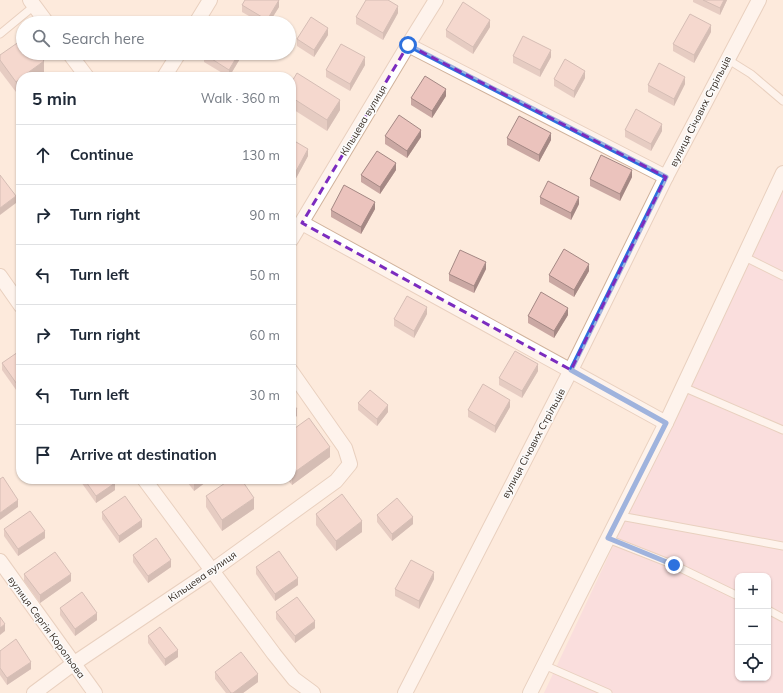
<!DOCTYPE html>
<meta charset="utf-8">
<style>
:root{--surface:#fff;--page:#f6f6f7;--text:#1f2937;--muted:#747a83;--line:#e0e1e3}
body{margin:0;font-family:Mulish,sans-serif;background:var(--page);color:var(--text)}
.controls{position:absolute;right:12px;bottom:12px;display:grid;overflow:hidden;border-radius:8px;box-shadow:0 1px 3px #0004}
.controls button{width:36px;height:36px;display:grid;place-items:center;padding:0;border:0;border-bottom:1px solid var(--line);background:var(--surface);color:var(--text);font:20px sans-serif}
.stop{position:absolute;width:12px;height:12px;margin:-9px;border:3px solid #2d71de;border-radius:50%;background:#fff}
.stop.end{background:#2d71de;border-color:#fff;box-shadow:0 1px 4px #0008}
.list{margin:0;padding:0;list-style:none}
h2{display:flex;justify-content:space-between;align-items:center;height:52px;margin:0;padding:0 16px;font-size:17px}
h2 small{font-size:13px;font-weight:400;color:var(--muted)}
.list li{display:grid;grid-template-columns:26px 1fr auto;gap:12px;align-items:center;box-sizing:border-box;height:60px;padding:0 16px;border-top:1px solid var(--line)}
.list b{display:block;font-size:15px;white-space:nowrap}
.list em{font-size:13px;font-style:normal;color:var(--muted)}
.icon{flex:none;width:22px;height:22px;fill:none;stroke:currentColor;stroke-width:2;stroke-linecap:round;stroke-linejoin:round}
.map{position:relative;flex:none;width:783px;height:693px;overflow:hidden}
.search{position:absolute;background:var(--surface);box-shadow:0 1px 3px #0004;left:16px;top:16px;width:280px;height:44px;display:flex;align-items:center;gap:10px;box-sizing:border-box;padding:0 14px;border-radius:22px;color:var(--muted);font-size:15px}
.panel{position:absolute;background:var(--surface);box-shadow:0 1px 3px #0004;left:16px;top:72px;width:280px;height:412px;border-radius:16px}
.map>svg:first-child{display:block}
</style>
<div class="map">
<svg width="783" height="693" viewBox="0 0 783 693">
<rect width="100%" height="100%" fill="#fdeadc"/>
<!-- green -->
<path fill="#f5d1dd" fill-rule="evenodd" d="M783,185v508h-239zM738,576h30v102h-30z"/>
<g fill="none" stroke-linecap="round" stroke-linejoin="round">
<defs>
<g id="lane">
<path d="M0,34l34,-28"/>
<path d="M727,59l24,15 32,27"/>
<path d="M743,256l40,20"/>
<path d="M683,387l100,43"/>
<path d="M620,516l163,30"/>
<path d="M608,539l66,26 64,31"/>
<path d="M768,610l15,8"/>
<path d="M544,665l64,28"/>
</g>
<g id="street">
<path d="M30,0l17,23"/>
<path d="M196,23l14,-23"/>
<path d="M408,45l258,132"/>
<path d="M69,53l18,24"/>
<path d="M164,77l15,-24"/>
<path d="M302,223l364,200"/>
<path d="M291,240l117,-195 28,-45"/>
<path d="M0,276l21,30"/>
<path d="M144,479l130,175 20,25 19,14"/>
<path d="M0,561l95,132"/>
<path d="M34,693l39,-29 140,-94 123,-89 14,-17 -5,-16 -54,-77"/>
<path d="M405,693l166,-323 95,-193 93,-177"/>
<path d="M530,693l136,-270 117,-250"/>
</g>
</defs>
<!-- lane casing -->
<use href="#lane" stroke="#d0b29b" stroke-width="9"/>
<!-- street casing -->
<use href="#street" stroke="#d0b29b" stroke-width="16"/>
<!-- lane -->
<use href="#lane" stroke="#fff" stroke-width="7"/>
<!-- street -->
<use href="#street" stroke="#fff" stroke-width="14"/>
</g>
<!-- wall -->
<g fill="#caa8a3">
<path d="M693,0h34l-7,15 -27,-13z"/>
<path d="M242,5l37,2 -10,16h-8l-19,-11z"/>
<path d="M398,13l-15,27 -27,-16v-7z"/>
<path d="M490,27l-17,27 -27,-17v-7z"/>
<path d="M711,32l-17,31 -21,-12v-7z"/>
<path d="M328,35l-14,22 -17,-11v-7z"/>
<path d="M241,53v4l-12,20 -25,-15v-8z"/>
<path d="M0,55l44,17 -28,20 -16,-21z"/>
<path d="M513,56l38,1 -11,20 -27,-14z"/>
<path d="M365,65l-15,26 -24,-14v-7z"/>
<path d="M585,78l-11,20 -20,-12v-7z"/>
<path d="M291,83l49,27 -13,21 -36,-23z"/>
<path d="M685,84l-11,22 -26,-14v-7z"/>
<path d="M446,96l-14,22 -21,-13v-7z"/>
<path d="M625,130l37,1 -11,20 -26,-14z"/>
<path d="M385,136l36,1 -14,21 -22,-14z"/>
<path d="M507,138l44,2 -12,22 -32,-17z"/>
<path d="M291,139l17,17 -14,26 -3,-2z"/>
<path d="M396,170l-16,24 -19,-12v-7z"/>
<path d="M632,177l-12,24 -30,-15v-7z"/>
<path d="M540,197l39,7 -8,16 -31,-16z"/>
<path d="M375,209l-14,25 -30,-17v-7z"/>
<path d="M486,269l-12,24 -25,-12v-7z"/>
<path d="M589,271l-15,26 -25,-15v-7z"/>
<path d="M427,314l-13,24 -20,-12v-7z"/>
<path d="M568,315l-14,23 -26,-15v-7z"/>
<path d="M21,350l-2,44 -17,-24v-7z"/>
<path d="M538,371l-16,27 -23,-13v-7z"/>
<path d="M358,403l30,9 -11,14 -19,-16z"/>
<path d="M510,407l-15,26 -27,-16v-7z"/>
<path d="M291,431l39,26 -38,28 -5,-6h4z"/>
<path d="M81,479h31l3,11 -19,13 -15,-21z"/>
<path d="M185,479h25l-16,12z"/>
<path d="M206,496l48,13 -32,22 -16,-24z"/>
<path d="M102,512l40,15 -23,16 -17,-24z"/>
<path d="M316,514l46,18 -26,19 -20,-26z"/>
<path d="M377,515l36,9 -21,17 -15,-19z"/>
<path d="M4,529l41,9 -27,18 -14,-20z"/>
<path d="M133,555l38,12 -23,16 -15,-21z"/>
<path d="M256,567l42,18 -23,16 -19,-27z"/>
<path d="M24,574l47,7 -31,22 -16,-22z"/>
<path d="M434,579l-15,30 -24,-13v-7z"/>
<path d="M60,608l37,12 -22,16 -15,-21z"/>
<path d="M276,612l39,16 -20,15 -19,-24z"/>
<path d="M148,636l30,21 -13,9 -17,-23z"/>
<path d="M0,651l31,18 -24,16 -7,-10z"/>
<path d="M215,672l43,10 -15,11h-17l-11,-14z"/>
</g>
<!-- shaded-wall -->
<g fill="#a48884">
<path d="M279,0v7l-10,16h-2v-3z"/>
<path d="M724,0h3l-7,15v-7z"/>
<path d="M398,6v7l-15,27v-7z"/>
<path d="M490,20v7l-17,27v-7z"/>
<path d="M711,25v7l-17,31v-8z"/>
<path d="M328,28v7l-14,22v-7z"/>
<path d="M551,50v7l-11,20v-7z"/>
<path d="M239,53h2v4l-12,20v-7z"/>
<path d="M365,57v8l-15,26v-7z"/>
<path d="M44,61v11l-8,5h-14z"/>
<path d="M585,71v7l-11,20v-7z"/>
<path d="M685,77v7l-11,22v-7z"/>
<path d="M21,78v10l-5,4v-10z"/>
<path d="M446,89v7l-14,22v-7z"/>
<path d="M340,100v10l-13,21v-11z"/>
<path d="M662,124v7l-11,20v-7z"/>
<path d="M421,130v7l-14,21v-7z"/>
<path d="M551,133v7l-12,22v-7z"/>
<path d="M308,149v7l-14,26v-7z"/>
<path d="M396,163v7l-16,24v-7z"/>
<path d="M632,170v7l-12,24v-7z"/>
<path d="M16,196v7l-16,12v-7z"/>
<path d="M579,197v7l-8,16v-7z"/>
<path d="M375,202v7l-14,25v-7z"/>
<path d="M486,262v7l-12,24v-7z"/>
<path d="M589,264v7l-15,26v-7z"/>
<path d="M427,307v7l-13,24v-7z"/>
<path d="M568,308v7l-14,23v-7z"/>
<path d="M538,364v7l-16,27v-7z"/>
<path d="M21,386v7l-2,1v-7z"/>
<path d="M510,400v7l-15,26v-7z"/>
<path d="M388,405v7l-11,14v-7z"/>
<path d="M297,409v7l-6,5v-7z"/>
<path d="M330,447v10l-38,28v-11z"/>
<path d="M201,479h9l-16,12v-7z"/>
<path d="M115,483v7l-19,13v-7z"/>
<path d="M254,498v11l-32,22v-11z"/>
<path d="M18,500v7l-18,13v-7z"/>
<path d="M413,517v7l-21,17v-7z"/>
<path d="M142,520v7l-23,16v-7z"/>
<path d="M362,521v11l-26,19v-10z"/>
<path d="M45,531v7l-27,18v-7z"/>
<path d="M171,560v7l-23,16v-7z"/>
<path d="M434,572v7l-15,30v-8z"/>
<path d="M71,574v7l-31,22v-8z"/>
<path d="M298,578v7l-23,16v-7z"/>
<path d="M97,613v7l-22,16v-7z"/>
<path d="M315,621v7l-20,15v-7z"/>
<path d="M5,624v7l-5,4v-7z"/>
<path d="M178,650v7l-13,9v-7z"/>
<path d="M31,662v7l-24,16v-7z"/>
<path d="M258,674v8l-15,11h-10z"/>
</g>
<!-- building -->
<g fill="#ebc3bd" stroke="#a48884">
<path d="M245,0h34l-12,20 -25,-15z"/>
<path d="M366,0h22l10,6 -15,27 -27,-16z"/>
<path d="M703,0h21l-4,8z"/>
<path d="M463,2l27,18 -17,27 -27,-17z"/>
<path d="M690,14l21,11 -17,30 -21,-11z"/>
<path d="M311,17l17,11 -14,22 -17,-11z"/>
<path d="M523,36l28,14 -11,20 -27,-14z"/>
<path d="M23,39v14h15l6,8 -22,16h-1v1l-5,4 -16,-22v-5z"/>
<path d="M341,44l24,13 -15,27 -24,-14z"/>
<path d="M205,53h34l-10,17 -25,-16z"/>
<path d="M565,59l20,12 -11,20 -20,-12z"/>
<path d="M659,63l26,14 -11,22 -26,-14z"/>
<path d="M297,73l43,27 -13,20 -36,-23v-14z"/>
<path d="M425,76l21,13 -14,22 -21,-13z"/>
<path d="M636,109l26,15 -11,20 -26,-14z"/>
<path d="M399,115l22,15 -14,21 -22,-15z"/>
<path d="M519,116l32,17 -12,22 -32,-17z"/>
<path d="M291,139l17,10 -14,26 -3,-2z"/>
<path d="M377,151l19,12 -16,24 -19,-12z"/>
<path d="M601,155l31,15 -12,24 -30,-15z"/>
<path d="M0,175l16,21 -16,12z"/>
<path d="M548,181l31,16 -8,16 -31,-16z"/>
<path d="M344,185l31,17 -14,25 -30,-17z"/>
<path d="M564,249l25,15 -15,26 -25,-15z"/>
<path d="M460,250l26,12 -12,24 -25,-12z"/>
<path d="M541,292l27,16 -14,23 -26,-15z"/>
<path d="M407,296l20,11 -13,24 -20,-12z"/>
<path d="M21,350v36l-2,1 -17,-24z"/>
<path d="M515,351l23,13 -16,27 -23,-13z"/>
<path d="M483,384l27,16 -15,26 -27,-16z"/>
<path d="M370,390l18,15 -11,14 -19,-16z"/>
<path d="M291,401l6,8 -6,5z"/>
<path d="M309,418l21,29 -38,27 -1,-1v-42z"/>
<path d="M3,477l15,23 -18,13v-34z"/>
<path d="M84,479h28l3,4 -19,13z"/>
<path d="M190,479h11l-7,5z"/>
<path d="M231,479h10l13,19 -32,22 -16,-24z"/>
<path d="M342,494l20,27 -26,20 -20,-27z"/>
<path d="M125,496l17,24 -23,16 -17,-24z"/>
<path d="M397,498l16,19 -21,17 -15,-19z"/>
<path d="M30,511l15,20 -27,18 -14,-20z"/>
<path d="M156,538l15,22 -23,16 -15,-21z"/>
<path d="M279,551l19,27 -23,16 -19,-27z"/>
<path d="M55,552l16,22 -31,21 -16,-21z"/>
<path d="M411,560l23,12 -15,29 -24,-12z"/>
<path d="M82,592l15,21 -22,16 -15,-21z"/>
<path d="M297,597l18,24 -20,15 -19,-24z"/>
<path d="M0,617l5,7 -5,4z"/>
<path d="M160,627l18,23 -13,9 -17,-23z"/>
<path d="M16,639l15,23 -24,16 -7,-10v-17z"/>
<path d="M241,652l17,22 -25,19h-2l-16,-21z"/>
</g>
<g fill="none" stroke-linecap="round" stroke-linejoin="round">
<!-- route -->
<path stroke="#2d71de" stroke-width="5" d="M408,45l258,132 -95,193 95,53 -58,115 66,27"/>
</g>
<!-- marked area -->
<path d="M0 0H783V693H0ZM408,45l258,132 -95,193 -269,-147z" fill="#fdeadc" fill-opacity=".55" fill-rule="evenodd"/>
<path fill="none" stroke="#7b2cbf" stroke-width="3" stroke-dasharray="8 5" stroke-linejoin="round" d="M408,45l258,132 -95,193 -269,-147z"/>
<g text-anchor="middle" stroke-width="3" stroke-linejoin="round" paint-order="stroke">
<!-- street labels -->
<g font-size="10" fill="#352a21" stroke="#fbfbfb">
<text transform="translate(700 111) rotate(-63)" y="4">вулиця Січових Стрільців</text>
<text transform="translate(363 120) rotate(-59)" y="4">Кільцева вулиця</text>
<text transform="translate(533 443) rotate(-62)" y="4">вулиця Січових Стрільців</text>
<text transform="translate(202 576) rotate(-35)" y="4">Кільцева вулиця</text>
<text transform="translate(47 627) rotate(54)" y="4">вулиця Сергія Корольова</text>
</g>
</g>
</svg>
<div class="controls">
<button>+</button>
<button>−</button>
<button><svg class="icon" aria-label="locate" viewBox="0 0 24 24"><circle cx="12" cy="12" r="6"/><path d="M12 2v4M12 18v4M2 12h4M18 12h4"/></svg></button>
</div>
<div class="stop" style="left:408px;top:45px"></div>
<div class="stop end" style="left:674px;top:565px"></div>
<div class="search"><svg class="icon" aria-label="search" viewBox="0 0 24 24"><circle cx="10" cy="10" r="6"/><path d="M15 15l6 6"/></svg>Search here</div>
<section class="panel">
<h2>5 min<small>Walk · 360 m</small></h2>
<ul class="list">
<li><svg class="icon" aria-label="ahead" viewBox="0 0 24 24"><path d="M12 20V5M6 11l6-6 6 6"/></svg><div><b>Continue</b></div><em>130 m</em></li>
<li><svg class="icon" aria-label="right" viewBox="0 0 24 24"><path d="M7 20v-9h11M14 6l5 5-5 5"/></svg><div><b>Turn right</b></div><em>90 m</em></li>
<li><svg class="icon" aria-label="left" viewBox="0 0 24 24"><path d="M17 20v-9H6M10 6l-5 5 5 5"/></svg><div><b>Turn left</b></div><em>50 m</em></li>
<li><svg class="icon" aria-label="right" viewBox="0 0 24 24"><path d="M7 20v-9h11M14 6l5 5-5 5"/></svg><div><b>Turn right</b></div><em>60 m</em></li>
<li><svg class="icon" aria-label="left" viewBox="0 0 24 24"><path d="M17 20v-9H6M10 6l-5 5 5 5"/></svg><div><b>Turn left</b></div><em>30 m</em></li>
<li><svg class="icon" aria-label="arrive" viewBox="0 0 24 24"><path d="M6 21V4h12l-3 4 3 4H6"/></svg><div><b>Arrive at destination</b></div></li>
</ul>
</section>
</div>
